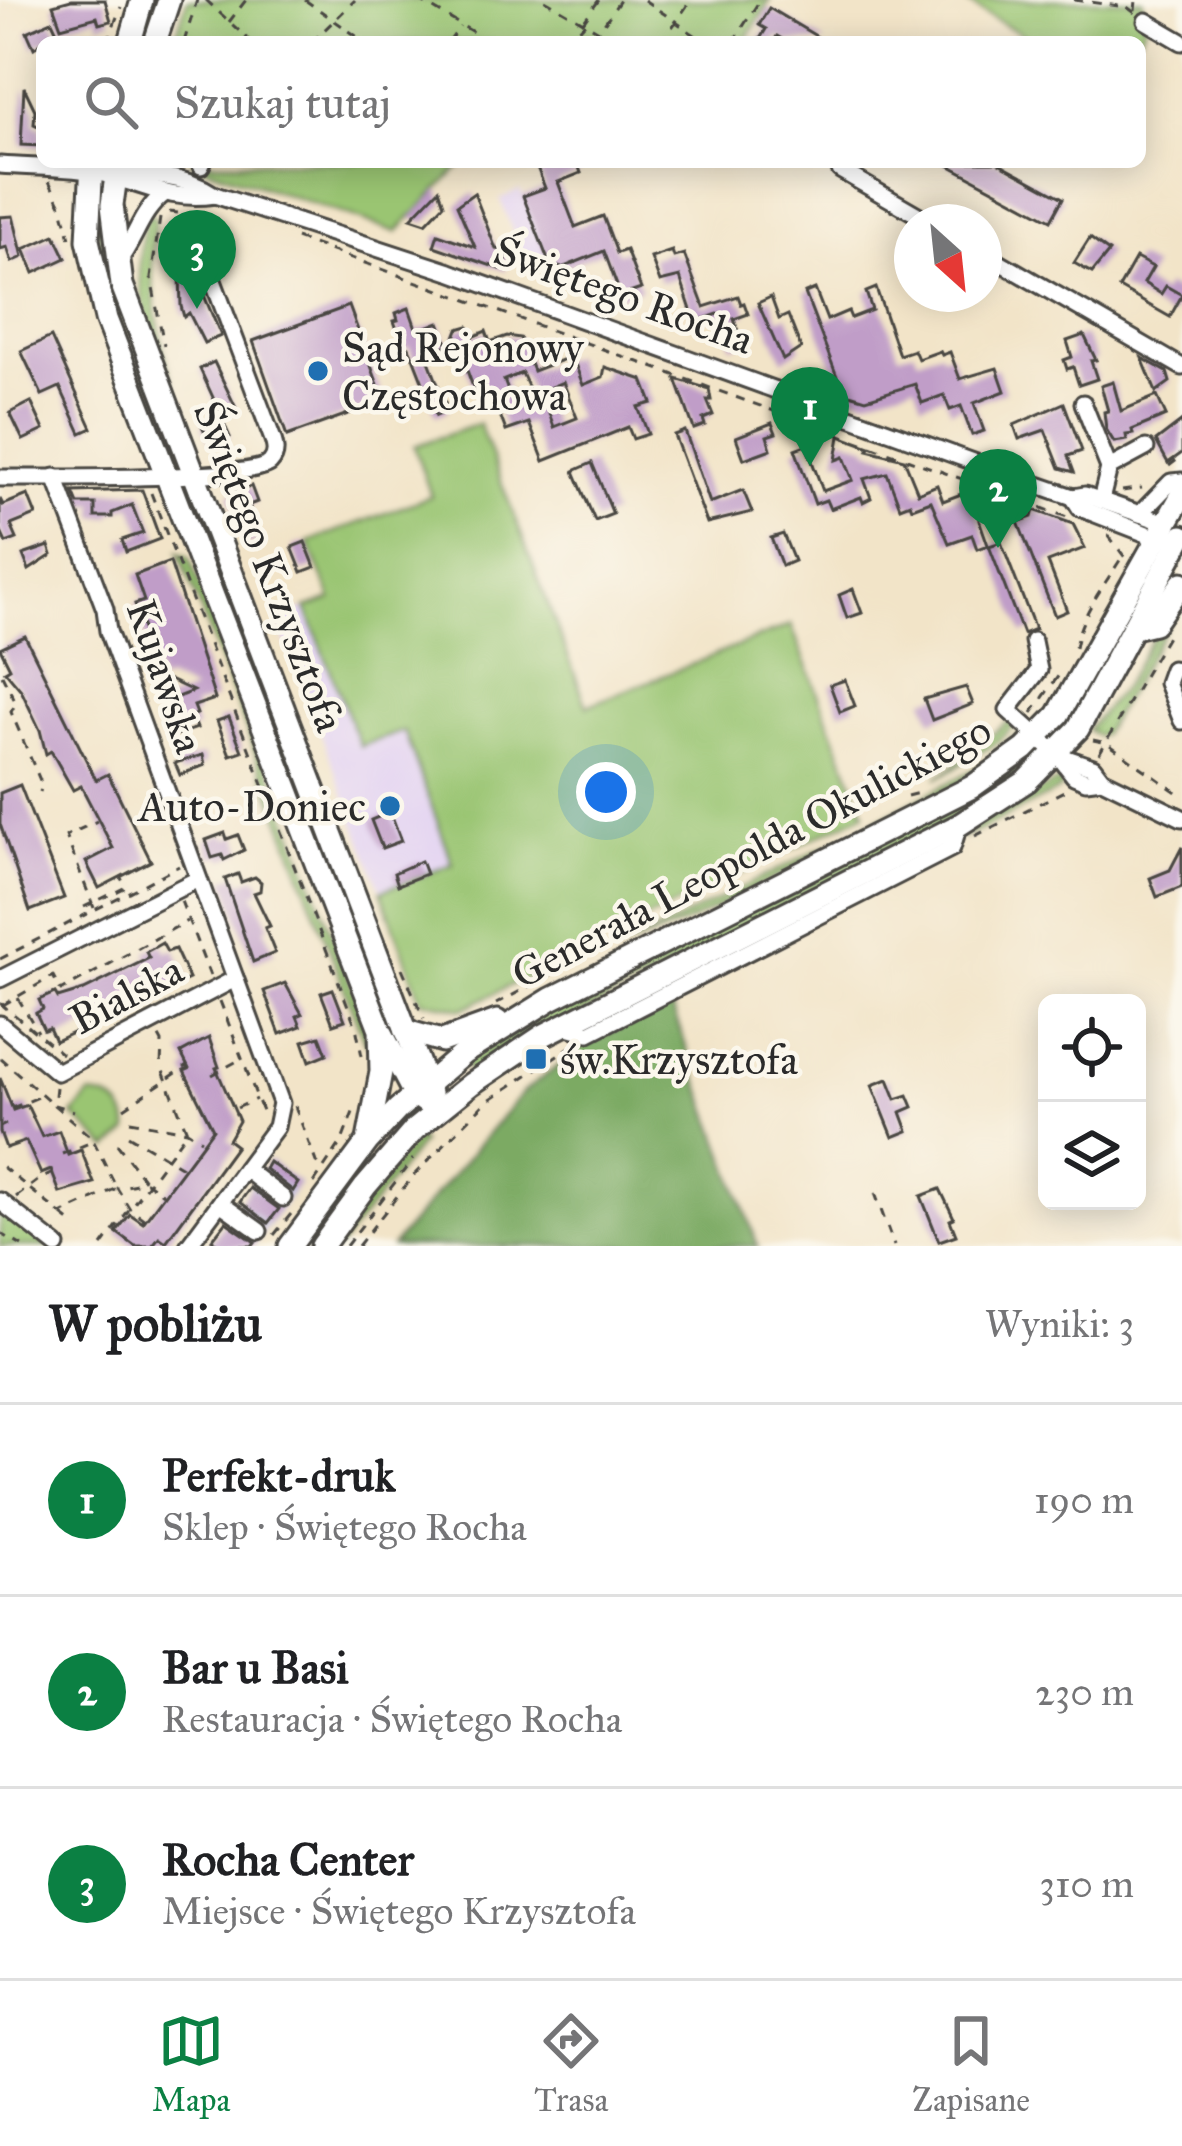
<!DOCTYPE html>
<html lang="pl">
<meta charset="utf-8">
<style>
:root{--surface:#fff;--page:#f6f6f6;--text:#202124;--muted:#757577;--line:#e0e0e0;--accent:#0b8043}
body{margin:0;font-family:"IM FELL Great Primer",serif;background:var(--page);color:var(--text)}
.controls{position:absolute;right:36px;bottom:36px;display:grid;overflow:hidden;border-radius:18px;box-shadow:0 6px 30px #0003}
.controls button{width:108px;height:108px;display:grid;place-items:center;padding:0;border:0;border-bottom:3px solid var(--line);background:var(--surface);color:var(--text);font:60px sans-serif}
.compass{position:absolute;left:894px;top:204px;width:108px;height:108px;border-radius:50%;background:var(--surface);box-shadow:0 6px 30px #0003;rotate:153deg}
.you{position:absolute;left:606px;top:792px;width:42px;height:42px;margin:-30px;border:9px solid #fff;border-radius:50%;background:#1a73e8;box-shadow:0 0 0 18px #1a73e833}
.badge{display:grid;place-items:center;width:78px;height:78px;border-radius:50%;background:var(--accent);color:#fff;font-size:39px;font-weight:700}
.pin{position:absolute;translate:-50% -99px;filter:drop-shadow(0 3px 6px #0008)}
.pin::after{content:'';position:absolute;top:63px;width:42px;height:36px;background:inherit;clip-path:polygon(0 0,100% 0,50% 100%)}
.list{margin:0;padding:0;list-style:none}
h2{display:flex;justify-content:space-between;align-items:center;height:156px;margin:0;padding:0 48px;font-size:51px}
h2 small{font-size:39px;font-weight:400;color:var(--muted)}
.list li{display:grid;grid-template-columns:78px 1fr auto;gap:36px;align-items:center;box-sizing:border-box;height:192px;padding:0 48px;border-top:3px solid var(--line)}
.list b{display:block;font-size:45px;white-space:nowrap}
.list p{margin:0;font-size:39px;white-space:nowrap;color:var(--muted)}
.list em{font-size:39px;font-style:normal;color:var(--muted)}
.icon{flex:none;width:66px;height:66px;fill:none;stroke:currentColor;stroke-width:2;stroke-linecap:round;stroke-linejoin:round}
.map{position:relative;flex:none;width:1182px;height:1246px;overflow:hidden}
.search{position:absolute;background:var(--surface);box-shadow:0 6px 30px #0003;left:36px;right:36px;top:36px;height:132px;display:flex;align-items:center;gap:30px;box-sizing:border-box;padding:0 42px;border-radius:18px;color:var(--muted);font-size:45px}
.sheet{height:732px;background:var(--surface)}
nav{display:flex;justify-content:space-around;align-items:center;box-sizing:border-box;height:168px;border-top:3px solid var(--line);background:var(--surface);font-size:33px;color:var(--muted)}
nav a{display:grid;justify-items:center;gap:6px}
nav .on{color:var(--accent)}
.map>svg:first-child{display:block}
</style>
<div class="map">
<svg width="1182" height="1246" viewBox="0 0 1182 1246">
<rect width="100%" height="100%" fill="#fbf7ec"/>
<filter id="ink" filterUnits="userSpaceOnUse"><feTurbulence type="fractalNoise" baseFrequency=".00833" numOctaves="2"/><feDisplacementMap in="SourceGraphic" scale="24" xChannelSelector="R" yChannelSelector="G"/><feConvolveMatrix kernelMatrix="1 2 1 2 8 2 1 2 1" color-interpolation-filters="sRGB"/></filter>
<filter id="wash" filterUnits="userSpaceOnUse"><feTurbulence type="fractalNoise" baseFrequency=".004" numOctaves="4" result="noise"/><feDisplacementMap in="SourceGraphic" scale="48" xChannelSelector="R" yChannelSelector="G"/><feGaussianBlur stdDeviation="2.7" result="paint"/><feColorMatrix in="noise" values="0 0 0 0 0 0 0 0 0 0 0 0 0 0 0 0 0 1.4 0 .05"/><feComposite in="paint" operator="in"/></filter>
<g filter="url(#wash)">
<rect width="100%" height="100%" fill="#f2e4c8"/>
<!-- built -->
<g fill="#e3d3f2">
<path d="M520,190l3,6 27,69 -26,-5 -24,-61z"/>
<path d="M306,608l54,138 44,-16 50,135 -73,26 -104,-272z"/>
</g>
<!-- industrial -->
<path fill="#c6c0da" d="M269,1160l31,23 -46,63h-47z"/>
<!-- green -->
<g fill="#9ac572" stroke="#62784e" stroke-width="3">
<path d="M187,0h583l-25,42h-141l-16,-9 -9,9h-405z"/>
<path d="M962,0h181l2,27 -9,15h-101z"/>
<path d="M190,162h274l-67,70z"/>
<path d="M148,215l7,2c-13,95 18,164 48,252 -29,-76 -84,-172 -55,-254z"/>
<path d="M96,216l5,1c4,84 41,157 75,232l-3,11 -5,1c-30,-79 -66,-159 -72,-245z"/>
<path d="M479,424l108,282 204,-81 74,188 -403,196 -41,-9 -40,-109 72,-27 -49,-133 -44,15 -54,-138 26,-9 -24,-57 123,-46 -17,-50z"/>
<path d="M193,514c51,133 107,263 158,396l-3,2 -32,-66 -127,-330z"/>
<path d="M179,552l10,5 172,454 8,33 -4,-1z"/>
<path d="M1177,596l5,5 -79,133 -5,2 -11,-6 37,-44z"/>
<path d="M1008,722l7,3 -22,20 -57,34z"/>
<path d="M1021,732l2,6 -49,38 -279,143 -80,33 309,-156 59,-32z"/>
<path d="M1038,753l3,5 -5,8 -67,44 -499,262 -6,-9 89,-54z"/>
<path d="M1066,781l-7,9 -97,49 14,-14 77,-41z"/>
<path d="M90,1095c23,1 40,14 38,38l-19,16 -36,-34z"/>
<path d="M417,1138l4,5 -81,103h-10z"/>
<path d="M0,1208l49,38h-49z"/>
</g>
<!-- forest -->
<path fill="#7baa64" stroke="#536a48" stroke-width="3" d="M670,1002l88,244h-366l131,-154 65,-48z"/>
<g id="blocks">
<!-- building -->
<g fill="#c09dc8" fill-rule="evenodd">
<path d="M71,0h34l6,21 -12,3 -2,-7 -36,10 -8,-22z"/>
<path d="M769,8l57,34h-39l-10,-6 -4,6h-15l8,-13 -7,-4z"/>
<path d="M52,21l10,21h-20l-8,6 -7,-16z"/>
<path d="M24,87l11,23 -1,14 8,4v18l-21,-1z"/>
<path d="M535,162h42l4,11 -23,9 17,45 28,-11 14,37 9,-3 15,39 -20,7 -17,-45 -42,17 -12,-3 -27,-69 22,-8z"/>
<path d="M943,162h54l66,36 -12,22z"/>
<path d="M439,189l5,15 -18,19 -15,-5z"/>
<path d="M474,193l22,56 10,1v21l-72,-25 4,-12 37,13 -18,-42z"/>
<path d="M13,216l10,41 -11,5 -5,-15 -7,2v-32z"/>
<path d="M55,235l11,23 -32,15 -10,-24z"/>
<path d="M1090,238l19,14 -17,21 -18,-10z"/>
<path d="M183,245l38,91 -17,7 -15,-30 -5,4 -3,-11 -1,-30 5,-2 -11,-25z"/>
<path d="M672,251l2,6 10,-3 20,53 34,-11 3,8 3,-1 4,11 -14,5 8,24 -10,3 -11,-33 -26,9 -15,-45 -20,5 -9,-24z"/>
<path d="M1136,258l17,9 -9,16 17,11 5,-8 16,9 -12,22 -51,-29z"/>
<path d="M876,288l23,67 15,-5 4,9 22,-8 2,4 8,-3 10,27 37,-11 8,23 -31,12 10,28 -12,4 -11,-29 -11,4 -6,-15 -22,8 -7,-19 -49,15 -23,-7 -38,-99 10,-4 12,31 21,-9 3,7 21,-8 -6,-18z"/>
<path d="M771,297l8,22 9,-4 13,33 -18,12 -25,-57z"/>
<path d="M349,306l35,95 -97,35 -34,-95z"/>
<path d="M409,308l8,23 22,-9 9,23 -22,8 22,58 -12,5 -27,-69 -5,2 -10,-28 4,-1 -2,-7z"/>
<path d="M468,326l4,11 14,-6 4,11 17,-6 13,2 13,33 39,-15 11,29 20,-8 2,-10 38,13 9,23 -14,4 10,27 -15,5 -5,-12 -84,34 -15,-38 -23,8 -12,-32 -9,4 -3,-6 -5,1 -22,-61 3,-8zM522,373l12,27 -20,7 -10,-27zM563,382l14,36 -23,9 -13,-36z"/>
<path d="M1084,335l12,25 -5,1 6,18 -18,6 -6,-18 -6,2 -3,-9 8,-3 -5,-16z"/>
<path d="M51,337l41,91 -11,5 -21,-46 -18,8 -21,-44z"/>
<path d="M1142,358l25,14 3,10 -14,10z"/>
<path d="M214,362l23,48 -15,7 -22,-48z"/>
<path d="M676,379l33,10 2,11h-4l6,15 -10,4 2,6 -11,4z"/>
<path d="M1113,382l8,29 36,-15 9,20 -34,14 1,4 -7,1 1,5 -13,2 -8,-13 -2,-17 4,-1 -7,-25z"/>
<path d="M31,402l13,28 -21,10 -13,-27z"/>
<path d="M1064,403l18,48 -14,5 6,16 -14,-4 -15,-38 -26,9 -5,-14z"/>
<path d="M221,417l9,20 -18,9 -10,-20z"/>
<path d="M1182,421v32l-14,10 -12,-22z"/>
<path d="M772,423l4,10 -9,3 4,13 -27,10 -8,-22z"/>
<path d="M685,431l25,72 33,-13 9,22 -45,11 -33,-88z"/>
<path d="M840,436l30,11 -2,3 36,9 14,34 19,-8 6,16 26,-10 19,54 -11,4 -5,-14 -23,8 -18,-42 -19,7 -2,-5 -10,4 -13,-34 -23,6 7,19 -8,4 -2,-5 -31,12 -4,-9 -11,4 -20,-55 11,-4 17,46 30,-11 -9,-23 -8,3z"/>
<path d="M592,463l21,51 -18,7 -21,-50z"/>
<path d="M251,486l6,16 -8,3 10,35 -11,5 -19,-50z"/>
<path d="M142,490l18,49 -34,13 -4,-12 21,-7 -11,-28 -20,8v4h-17v-13h-17l-5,-12z"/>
<path d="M28,495l8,20 -25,10 6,14 -11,4 -6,-13v-31l3,6z"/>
<path d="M1034,510l39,14 12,24 -37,14 19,49 -12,5 -37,-94 14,-5z"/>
<path d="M783,534l11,27 -12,5 -11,-28z"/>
<path d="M305,542l10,25 -13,5 -10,-25z"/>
<path d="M1001,542l34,87 -12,5 -34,-88z"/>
<path d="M49,546l3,9 -23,15 -6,-15z"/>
<path d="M170,562l45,137 -21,7 3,8 -5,2 5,12 -24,8 -5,-13 6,-2 -7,-20 26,-10 -26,-12 -7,3 -25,-78 9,-3 -9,-26z"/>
<path d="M853,589l9,24 -15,5 -8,-23z"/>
<path d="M25,636l71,144 12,-6 43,87 -52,27 -13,-26 27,-14 -32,-62 -8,4 -22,-39 -5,3 -6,-24 -19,-40 -16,-19 5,-3 -10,-20z"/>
<path d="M845,680l10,26 -15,6 -10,-27z"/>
<path d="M966,687l7,17 -41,16 -8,-21z"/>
<path d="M229,717l13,34 -12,4 -13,-34z"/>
<path d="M203,755l2,10 -25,10 -5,-12z"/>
<path d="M20,785l44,113 -34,13 -30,-87v-31z"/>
<path d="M390,812l11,29 -19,7 -11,-28z"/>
<path d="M225,833l2,6 11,-4 6,15 -20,10 -2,-5 -10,3 -6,-18z"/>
<path d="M1182,847v40l-25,10 -7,-19 20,-8z"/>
<path d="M421,861l5,13 -28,11 -4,-12z"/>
<path d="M238,874l3,8 14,-5 6,5 -1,9 -6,2 16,33 -5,2 10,25 -22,9 -28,-83z"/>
<path d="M162,943l5,9 8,-3 14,30 -134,62 -6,-13 -5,2 -8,-17 7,-4 -4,-9 16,-7 3,5 26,-8 65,-32 -3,-6z"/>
<path d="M285,983l17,31 -5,2 4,10 -21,8 -16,-43z"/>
<path d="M333,989l12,31 -12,4 -12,-31z"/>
<path d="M320,1036l7,18 -17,7 -7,-20z"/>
<path d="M209,1038l10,29 -3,1 23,53 -11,19 8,6 -70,96 -7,-5 -7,9h-17l-19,-14 14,-18 13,9 70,-94 -29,-58 5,-2 -8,-16z"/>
<path d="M0,1078l13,32 14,-5 15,32 17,-6 9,24 13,-5 13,33 -34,10 -9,-23 -10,4 -15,-33 -20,7 -6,-16z"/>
<path d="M888,1079l8,20 12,-4 5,12 -12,5 7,19 -15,6 -21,-52z"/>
<path d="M269,1162l29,21 -5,8 -28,-22z"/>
<path d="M250,1188l29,21 -11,14 -28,-21z"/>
<path d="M940,1189l14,29 -4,2 6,15 -17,6 -18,-45z"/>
<path d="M226,1222l29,20 -3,4h-31l-9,-6z"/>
</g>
</g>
</g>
<g filter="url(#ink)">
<use href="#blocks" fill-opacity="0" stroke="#494743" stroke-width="3"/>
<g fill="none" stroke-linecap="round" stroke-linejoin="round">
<defs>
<g id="minor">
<path d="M1146,21l36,21"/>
<path d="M0,165c37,3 79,1 114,12 36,11 62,24 101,18"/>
<path d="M201,166l2,-4"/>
<path d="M840,170l90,52"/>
<path d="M114,177c36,-4 70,-2 101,18l235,77 568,206 55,19 12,-2 81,28"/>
<path d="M984,253l198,114"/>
<path d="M117,263c20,-25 22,-50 48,-70"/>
<path d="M1083,403l26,65"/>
<path d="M55,477l50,132 3,22 173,472 -5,24 -88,119"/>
<path d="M0,478c38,0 252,2 270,-15 8,-8 5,-18 2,-26l-77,-204"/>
<path d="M1073,497l7,11 77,30"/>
<path d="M1101,500l8,-32 37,-20"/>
<path d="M1140,514l31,-32 11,-1"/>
<path d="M1033,641l6,29 -31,40 49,44 17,22 12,5 16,-2"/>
<path d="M1172,669l-5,14 15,38"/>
<path d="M1058,755l35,12 9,12 80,39"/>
<path d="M0,979l198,-100"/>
<path d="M0,1024l57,48 176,-92"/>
<path d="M564,1026l25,7 363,-185 7,-23"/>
<path d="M245,1169l38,29"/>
<path d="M0,1201l57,45"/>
<path d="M220,1203l39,28"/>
</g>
<g id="major">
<path d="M130,42l12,-42"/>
<path d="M155,42l14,-42"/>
<path d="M92,162l-4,78 18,79 274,710 34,65 11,8"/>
<path d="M118,162l-6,43 10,80 308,808"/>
<path d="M1133,628l21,-5 28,-40"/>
<path d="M406,1031l36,10 55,-20"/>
<path d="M368,1140l13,-68 -1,-43"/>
<path d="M290,1246l78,-105 30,-32 66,-56 87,-54 421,-212 53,-38 33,-34 124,-220"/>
<path d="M322,1246l43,-59 50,-58 56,-45 73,-49 415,-210 68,-44 51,-52 104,-193"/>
</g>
</defs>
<!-- minor casing -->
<use href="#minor" stroke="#494743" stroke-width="21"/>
<!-- major casing -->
<use href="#major" stroke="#494743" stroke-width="27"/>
<!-- path -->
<g stroke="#494743" stroke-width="3" stroke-dasharray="9 9" stroke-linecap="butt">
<path d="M206,0l45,42"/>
<path d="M305,0l60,42"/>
<path d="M418,0l72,42"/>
<path d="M545,0l54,31 21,-31"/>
<path d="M644,0l61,42"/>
<path d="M1074,0l53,7 8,6"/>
<path d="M1135,11l1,-11"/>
<path d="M229,22l17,-22"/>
<path d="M583,22l16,-22"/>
<path d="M107,42l14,-35"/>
<path d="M184,42l13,-42"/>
<path d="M312,42l43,-42"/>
<path d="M449,42l11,-15"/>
<path d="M567,42l18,-19"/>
<path d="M662,42l29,-42"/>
<path d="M733,42l27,-42"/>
<path d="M49,181l13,26 8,31"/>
<path d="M169,212l26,3 2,5"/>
<path d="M160,218l-9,60 13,67"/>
<path d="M296,238l771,279"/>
<path d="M1169,466l13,-10"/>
<path d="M1122,491l20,-3"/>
<path d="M151,493l205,534 6,29"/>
<path d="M1108,535l19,25"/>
<path d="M1075,648c6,-35 29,-62 47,-91"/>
<path d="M2,675l14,28 -5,9 31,73 -2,7"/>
<path d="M1032,713l29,-41"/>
<path d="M1093,740l14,3 75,53"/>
<path d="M1099,754l70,-121"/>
<path d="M907,796l12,-3"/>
<path d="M975,836l93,-47"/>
<path d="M181,901l29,75"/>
<path d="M84,907l42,-20 -5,-9"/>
<path d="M94,908l-28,-72 31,-15"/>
<path d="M0,959l179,-93"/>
<path d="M402,968l22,51"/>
<path d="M18,998l20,34"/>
<path d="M220,1001l44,115"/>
<path d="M0,1003l62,51"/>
<path d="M496,1004l64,-34"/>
<path d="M3,1005l50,-29 8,15 126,-70"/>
<path d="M0,1058l92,80 25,50 -56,26 -61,-49"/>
<path d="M212,1075l29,-16"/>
<path d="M56,1087l-2,18 20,6"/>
<path d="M295,1106l21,56 7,4"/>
<path d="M12,1108l29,-12"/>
<path d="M124,1108l63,-42"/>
<path d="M237,1108l19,-9"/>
<path d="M130,1121l57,10 14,9"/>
<path d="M0,1127l6,-3"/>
<path d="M128,1135l54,32"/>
<path d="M117,1144l28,37"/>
<path d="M62,1154l30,-12"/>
<path d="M314,1183l28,-42 13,-34"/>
<path d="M875,1193l19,53"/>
<path d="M16,1197l24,-18 20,-9"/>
<path d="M62,1215l9,7"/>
<path d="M145,1220l-15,-11 -13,-21 29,-6 17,12"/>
<path d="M0,1233l22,13"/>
<path d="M274,1235l17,-21"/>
<path d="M102,1246l85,-115 -26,-65 1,-24 -5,-9"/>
<path d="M346,1246l67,-87"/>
<path d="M358,1246l55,-70 73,-74 87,-57"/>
</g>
<!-- minor -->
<use href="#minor" stroke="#fff" stroke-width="15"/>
<!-- major -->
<use href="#major" stroke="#fff" stroke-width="21"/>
</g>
</g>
<!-- markers -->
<g fill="#1f6fb2" stroke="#fbf7ec" stroke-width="4.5">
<circle cx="318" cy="371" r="12"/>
<circle cx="390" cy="806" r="12"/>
<rect x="524" y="1047" width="24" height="24" rx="6"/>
</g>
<g text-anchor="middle" stroke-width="9" stroke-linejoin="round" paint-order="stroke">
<!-- street labels -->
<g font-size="42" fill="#2b2b2b" stroke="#fbf7ec">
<text transform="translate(624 294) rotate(20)" y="15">Świętego Rocha</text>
<text transform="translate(270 566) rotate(69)" y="15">Świętego Krzysztofa</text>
<text transform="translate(166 676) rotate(71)" y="15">Kujawska</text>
<text transform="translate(751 851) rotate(-28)" y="15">Generała Leopolda Okulickiego</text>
<text transform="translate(126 994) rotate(-28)" y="15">Bialska</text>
</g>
<!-- poi labels -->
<g font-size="42" fill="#2b2b2b" stroke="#fbf7ec" text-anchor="start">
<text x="342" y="362">Sąd Rejonowy<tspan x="342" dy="48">Częstochowa</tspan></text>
<text x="366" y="821" text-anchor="end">Auto-Doniec</text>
<text x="560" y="1074">św.Krzysztofa</text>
</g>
</g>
</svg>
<div class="controls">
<button><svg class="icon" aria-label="locate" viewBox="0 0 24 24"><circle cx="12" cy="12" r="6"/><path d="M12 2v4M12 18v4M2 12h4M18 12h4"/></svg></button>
<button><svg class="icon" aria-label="layers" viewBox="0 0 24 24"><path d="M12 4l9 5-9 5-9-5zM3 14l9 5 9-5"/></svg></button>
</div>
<svg class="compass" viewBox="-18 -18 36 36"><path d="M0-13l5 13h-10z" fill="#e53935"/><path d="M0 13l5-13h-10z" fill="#757577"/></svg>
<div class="you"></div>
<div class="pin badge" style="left:810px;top:466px">1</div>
<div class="pin badge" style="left:998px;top:548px">2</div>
<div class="pin badge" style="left:197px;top:309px">3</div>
<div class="search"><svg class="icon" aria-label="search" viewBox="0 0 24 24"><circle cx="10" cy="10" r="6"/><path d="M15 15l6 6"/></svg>Szukaj tutaj</div>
</div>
<section class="sheet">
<h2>W pobliżu<small>Wyniki: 3</small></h2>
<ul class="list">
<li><span class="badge">1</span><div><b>Perfekt-druk</b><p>Sklep · Świętego Rocha</p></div><em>190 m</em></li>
<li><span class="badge">2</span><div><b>Bar u Basi</b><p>Restauracja · Świętego Rocha</p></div><em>230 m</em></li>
<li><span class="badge">3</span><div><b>Rocha Center</b><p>Miejsce · Świętego Krzysztofa</p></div><em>310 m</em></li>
</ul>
</section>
<nav>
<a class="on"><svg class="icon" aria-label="map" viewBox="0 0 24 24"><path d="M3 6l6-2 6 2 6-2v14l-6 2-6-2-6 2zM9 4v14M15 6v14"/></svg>Mapa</a>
<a><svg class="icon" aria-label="directions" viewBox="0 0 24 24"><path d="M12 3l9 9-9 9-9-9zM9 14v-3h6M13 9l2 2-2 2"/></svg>Trasa</a>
<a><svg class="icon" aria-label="saved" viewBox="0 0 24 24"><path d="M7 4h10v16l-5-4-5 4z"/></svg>Zapisane</a>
</nav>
